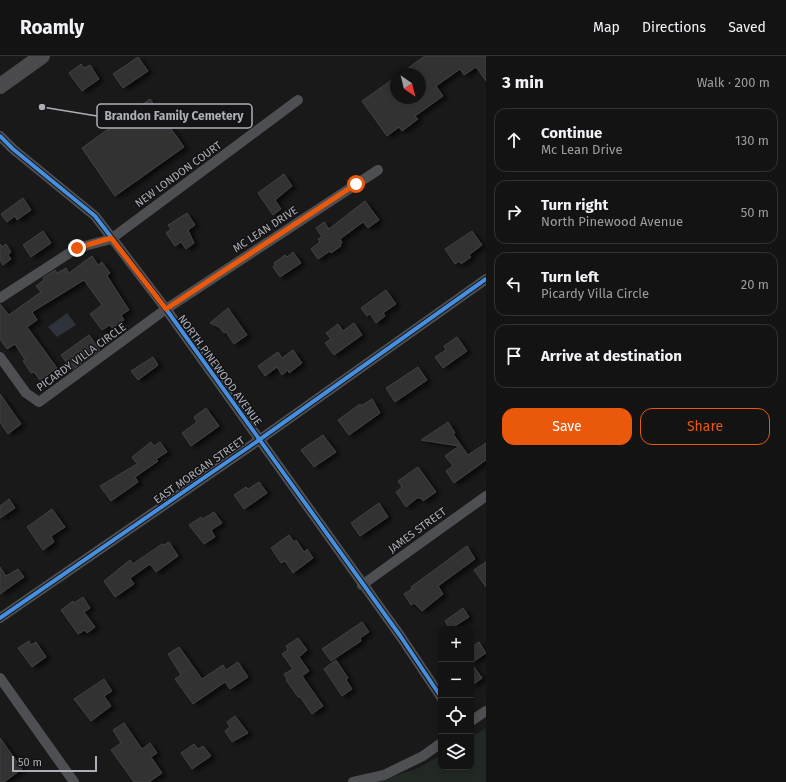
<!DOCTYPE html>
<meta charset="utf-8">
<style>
:root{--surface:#131313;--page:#202021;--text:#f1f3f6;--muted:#9d9ea0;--line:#323233;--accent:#ea580c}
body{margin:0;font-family:"Fira Sans",sans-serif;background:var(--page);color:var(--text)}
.controls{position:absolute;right:12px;bottom:12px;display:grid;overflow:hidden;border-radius:8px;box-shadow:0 2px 6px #0003}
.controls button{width:36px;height:36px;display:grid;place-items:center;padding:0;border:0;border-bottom:1px solid var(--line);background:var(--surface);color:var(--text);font:20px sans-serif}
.compass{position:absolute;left:390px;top:12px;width:36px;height:36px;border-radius:50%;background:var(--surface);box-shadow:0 2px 6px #0003;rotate:145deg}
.scale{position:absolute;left:12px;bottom:10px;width:85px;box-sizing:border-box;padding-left:4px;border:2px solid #acafb8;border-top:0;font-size:11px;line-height:14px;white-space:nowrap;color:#acafb8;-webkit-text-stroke:3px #141315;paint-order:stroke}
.stop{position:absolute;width:12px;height:12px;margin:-9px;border:3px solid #ea580c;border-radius:50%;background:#fff}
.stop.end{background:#ea580c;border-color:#fff;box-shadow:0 1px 4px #0008}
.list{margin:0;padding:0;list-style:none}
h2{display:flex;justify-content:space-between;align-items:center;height:52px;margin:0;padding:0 16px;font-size:17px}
h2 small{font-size:13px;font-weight:400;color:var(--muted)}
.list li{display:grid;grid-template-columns:26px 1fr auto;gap:12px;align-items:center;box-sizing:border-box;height:64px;margin:0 8px 8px;padding:0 8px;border:1px solid var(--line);border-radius:12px}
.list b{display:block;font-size:15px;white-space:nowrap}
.list p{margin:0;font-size:13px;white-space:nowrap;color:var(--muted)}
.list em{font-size:13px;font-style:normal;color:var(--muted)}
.actions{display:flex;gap:8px;padding:12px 16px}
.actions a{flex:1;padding:9px 0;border:1px solid var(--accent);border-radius:12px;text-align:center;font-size:14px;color:var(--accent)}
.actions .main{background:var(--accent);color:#fff}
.icon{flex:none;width:22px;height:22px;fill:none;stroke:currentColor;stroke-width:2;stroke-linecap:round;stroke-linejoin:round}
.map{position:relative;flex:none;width:486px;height:726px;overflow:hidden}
header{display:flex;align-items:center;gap:24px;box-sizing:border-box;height:56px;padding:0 20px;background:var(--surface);border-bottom:1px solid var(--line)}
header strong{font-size:19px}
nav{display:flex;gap:22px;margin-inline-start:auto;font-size:14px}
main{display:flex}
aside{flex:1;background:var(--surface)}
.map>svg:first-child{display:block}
</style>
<header>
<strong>Roamly</strong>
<nav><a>Map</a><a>Directions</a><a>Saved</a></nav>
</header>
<main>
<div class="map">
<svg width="486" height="726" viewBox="0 0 486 726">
<defs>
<filter id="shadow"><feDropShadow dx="4.5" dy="2.5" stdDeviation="2" flood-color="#0009"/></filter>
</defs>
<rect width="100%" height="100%" fill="#191919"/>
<!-- green -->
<path fill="#222823" d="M486,672v54h-111l41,-13 25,-14v12h30v-30z"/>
<!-- water -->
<path fill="#2e323a" d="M67,257l9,12 -19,12 -9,-10z"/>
<!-- building -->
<g fill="#313132" stroke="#424345" filter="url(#shadow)">
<path d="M425,0h61v25l-10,-14 -12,8 -4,-6 -24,17 7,10 -28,20 3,3 -16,12 -3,-4 -12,9 -25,-35 34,-24v21h24v-24h-20z"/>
<path d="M138,1l10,14 -25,17 -10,-14z"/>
<path d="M81,8l3,4 6,-3 9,14 -17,12 -13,-18z"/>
<path d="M150,43l34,48 -69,49 -33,-48z"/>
<path d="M284,118l8,12 -17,14 6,9 -8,6 -15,-22z"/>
<path d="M23,142l8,12 -14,10 -2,-4 -8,6 -6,-8z"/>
<path d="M365,145l14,19 -11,8 -5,-6 -23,17 2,4 -2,1 1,2 -10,7 -1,-2 -12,8 -7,-10 9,-7 -2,-3 4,-2 -6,-9 8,-6 5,7z"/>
<path d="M187,157l8,12 -7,5 6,13 -8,6 -5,-7 -6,4 -9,-13 5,-4 -3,-4z"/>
<path d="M43,175l8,12 -20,14 -8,-12z"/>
<path d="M472,175l10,14 -13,10 2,2 -10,7 -1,-3 -5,3 -10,-15z"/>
<path d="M0,188l2,3 4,-3 5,8 -3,3 3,4 -8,6 -3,-5z"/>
<path d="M293,196l8,11 -21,14 -7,-10 2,-2 -1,-2 11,-8 2,2z"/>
<path d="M92,200l6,9 4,-3 8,11 -3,3 22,34 -8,5 3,5 -12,8 -2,-3 -8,5 -12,-16 12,-9 -18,-25 -52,32 5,8 -10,7 30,41 -17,12 -6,-8 -3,1 -8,-12 2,-1 -10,-16 -8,5 -7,-10v-35l9,11 32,-23 -5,-6 8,-6 -1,-2 12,-8 2,3 9,-5 3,5z"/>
<path d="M386,234l10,14 -13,9 2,3 -9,7 -6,-9 -3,2 -6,-8z"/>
<path d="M228,252l19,27 -13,9 -8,-12 -2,1 -5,-6 -9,-4z"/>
<path d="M354,267l8,12 -28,20 -9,-12 6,-4 -5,-6 12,-9 5,7z"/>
<path d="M89,279l11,15 -28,20 -11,-15z"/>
<path d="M457,281l10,14 -24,17 -8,-11 11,-7 -2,-4z"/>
<path d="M293,294l9,13 -13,10 -1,-3 -6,5 -5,-8 -12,9 -7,-10 20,-14 4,6z"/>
<path d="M153,301l5,8 -20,15 -7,-9z"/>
<path d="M418,311l9,13 -32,22 -9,-14z"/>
<path d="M0,338l21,30 -13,10 -8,-12z"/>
<path d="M372,343l8,14 -31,22 -11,-15 22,-16 1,2z"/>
<path d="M206,352l13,18 -28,20 -9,-13 15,-11 -3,-5z"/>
<path d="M448,366l7,11 -2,1 15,21 18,-12v17l-32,23 -8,-12 7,-5 -8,-10 14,-10 -38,-6z"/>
<path d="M323,379l13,17 -22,15 -13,-17z"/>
<path d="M151,386l3,4 6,-4 7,10 -11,7 2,2 -23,16 3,5 -27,19 -11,-15 37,-22 -5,-7z"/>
<path d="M418,411l18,25 -13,9 -2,-3h-4l-11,9 -10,-15 6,-5 -4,-6z"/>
<path d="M259,426l8,11 -23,16 -10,-14 12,-8 2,2z"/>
<path d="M9,443l6,9 -15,10v-12z"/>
<path d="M379,447l9,14 -28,19 -9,-13z"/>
<path d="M52,453l13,18 -14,9 3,6 -11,8 -16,-23z"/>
<path d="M214,456l8,11 -11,7 4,7 -11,7 -15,-19 12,-8 2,2z"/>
<path d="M289,479l5,7 2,-2 8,12 3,-3 6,9 -20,15 -8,-12 -4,2 -10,-15z"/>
<path d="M169,486l9,14 -22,16 -6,-8 -20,14 4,6 -19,13 -11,-16 26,-21 3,4 29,-20 2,1z"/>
<path d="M467,490l8,13 -37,27 5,8 -21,17 -8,-8 -3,2 -7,-11 8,-5 -1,-2z"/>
<path d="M486,506v25l-12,-17z"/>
<path d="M0,511l6,9 12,-7 6,8 -24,17z"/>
<path d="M83,541l7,11 -6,4 11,15 -8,6 -2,-3 -7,4 -17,-24 12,-9 1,2z"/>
<path d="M463,552l6,9 -19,12 -5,-8z"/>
<path d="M362,566l7,10 -9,6 1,3 -30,20 -9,-12z"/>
<path d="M298,582l9,12 -8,7 10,14 -7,5 21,30 -11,8 -12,-17h-2l-12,-17 1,-1 -3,-5 9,-5 -11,-15 6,-4 -2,-4z"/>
<path d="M29,585l2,4 5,-3 10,15 -14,10 -14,-19z"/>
<path d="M479,586l7,11 -15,10 11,15 -11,8v-39z"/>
<path d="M179,591l23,32 21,-14 3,5 12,-8 10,15 -18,12 -5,-7 -32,22 -18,-25 6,-4 -13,-21z"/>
<path d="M336,604l12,18 -2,2 6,9 -10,7 -18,-27z"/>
<path d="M104,623l8,12 -8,5 7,10 -20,15 -17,-22z"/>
<path d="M235,660l13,17 -16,9 -7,-11 5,-4 -3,-5z"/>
<path d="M124,667l18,26 8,-6 7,10 -6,4 11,16 -13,9h-15l-23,-32 10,-7 -8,-13z"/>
<path d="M0,682l22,31 -18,13h-4z"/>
<path d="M194,688l4,5 5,-3 8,10 -19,13 -11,-16z"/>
</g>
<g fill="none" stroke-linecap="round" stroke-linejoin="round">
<!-- minor -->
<g stroke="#4e4f52" stroke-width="10">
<path d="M0,80l13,13 82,67 71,93 235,328 40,60"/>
<path d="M0,242l77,-50 34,-9 187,-139"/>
<path d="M0,301l26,36 13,9 127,-93 212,-139"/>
<path d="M362,529l124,-89"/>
<path d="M0,562l259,-178 227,-161"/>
<path d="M0,622l74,104"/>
<path d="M471,665l15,-10"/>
<path d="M353,726l31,-7 39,-19 18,-13"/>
</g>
<!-- trunk -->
<path stroke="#4b4b4e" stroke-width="16" d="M0,30l42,-30"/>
<defs>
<g id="cycleway">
<path d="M0,80l13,13 82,67 71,93 235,328 40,60"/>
<path d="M0,562l259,-178 227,-161"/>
</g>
</defs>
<!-- cycleway casing -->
<use href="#cycleway" stroke="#141315" stroke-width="6"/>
<!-- cycleway -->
<use href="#cycleway" stroke="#468fdf" stroke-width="4"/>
</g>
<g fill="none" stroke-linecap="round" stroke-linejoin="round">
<!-- route -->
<path stroke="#ea580c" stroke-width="5" d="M77,192l34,-10 55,71 190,-125"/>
</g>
<g text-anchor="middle" stroke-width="3" stroke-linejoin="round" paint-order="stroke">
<!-- street labels -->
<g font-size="11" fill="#acafb8" stroke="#141315">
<text transform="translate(178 118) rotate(-36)" y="4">NEW LONDON COURT</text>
<text transform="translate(265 173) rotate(-33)" y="4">MC LEAN DRIVE</text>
<text transform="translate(81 301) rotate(-36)" y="4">PICARDY VILLA CIRCLE</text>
<text transform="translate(220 314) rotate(54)" y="4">NORTH PINEWOOD AVENUE</text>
<text transform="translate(199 414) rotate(-35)" y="4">EAST MORGAN STREET</text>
<text transform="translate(417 474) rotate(-36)" y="4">JAMES STREET</text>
</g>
</g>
<!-- callouts -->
<path fill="none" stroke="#acafb8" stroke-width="1.5" d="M42 51L97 60"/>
<circle fill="#acafb8" stroke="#141315" stroke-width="1.5" cx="42" cy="51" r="4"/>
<rect fill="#141315" stroke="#acafb8" stroke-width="1.5" x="97" y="48" width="155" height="24" rx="4"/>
<g font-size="12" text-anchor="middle" font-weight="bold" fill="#acafb8">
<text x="174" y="64">Brandon Family Cemetery</text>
</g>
</svg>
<div class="controls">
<button>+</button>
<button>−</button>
<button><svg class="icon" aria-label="locate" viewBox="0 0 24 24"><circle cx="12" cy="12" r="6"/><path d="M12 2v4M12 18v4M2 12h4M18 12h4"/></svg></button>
<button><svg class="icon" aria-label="layers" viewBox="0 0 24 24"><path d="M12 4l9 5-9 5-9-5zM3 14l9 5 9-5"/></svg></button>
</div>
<svg class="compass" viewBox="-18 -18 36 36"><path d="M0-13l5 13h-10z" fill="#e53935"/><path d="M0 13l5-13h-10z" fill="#9d9ea0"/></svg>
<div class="scale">50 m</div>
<div class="stop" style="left:356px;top:128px"></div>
<div class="stop end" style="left:77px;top:192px"></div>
</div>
<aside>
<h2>3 min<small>Walk · 200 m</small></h2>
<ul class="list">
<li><svg class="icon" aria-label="ahead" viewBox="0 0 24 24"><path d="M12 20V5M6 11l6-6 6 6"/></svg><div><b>Continue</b><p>Mc Lean Drive</p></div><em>130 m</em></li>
<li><svg class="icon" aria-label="right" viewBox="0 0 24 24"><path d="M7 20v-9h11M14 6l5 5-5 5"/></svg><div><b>Turn right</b><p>North Pinewood Avenue</p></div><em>50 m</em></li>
<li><svg class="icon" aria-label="left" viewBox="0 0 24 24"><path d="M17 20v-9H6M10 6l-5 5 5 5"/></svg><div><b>Turn left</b><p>Picardy Villa Circle</p></div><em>20 m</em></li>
<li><svg class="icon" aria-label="arrive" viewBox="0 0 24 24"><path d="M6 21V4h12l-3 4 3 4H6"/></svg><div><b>Arrive at destination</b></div></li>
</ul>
<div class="actions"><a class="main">Save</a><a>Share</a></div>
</aside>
</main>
